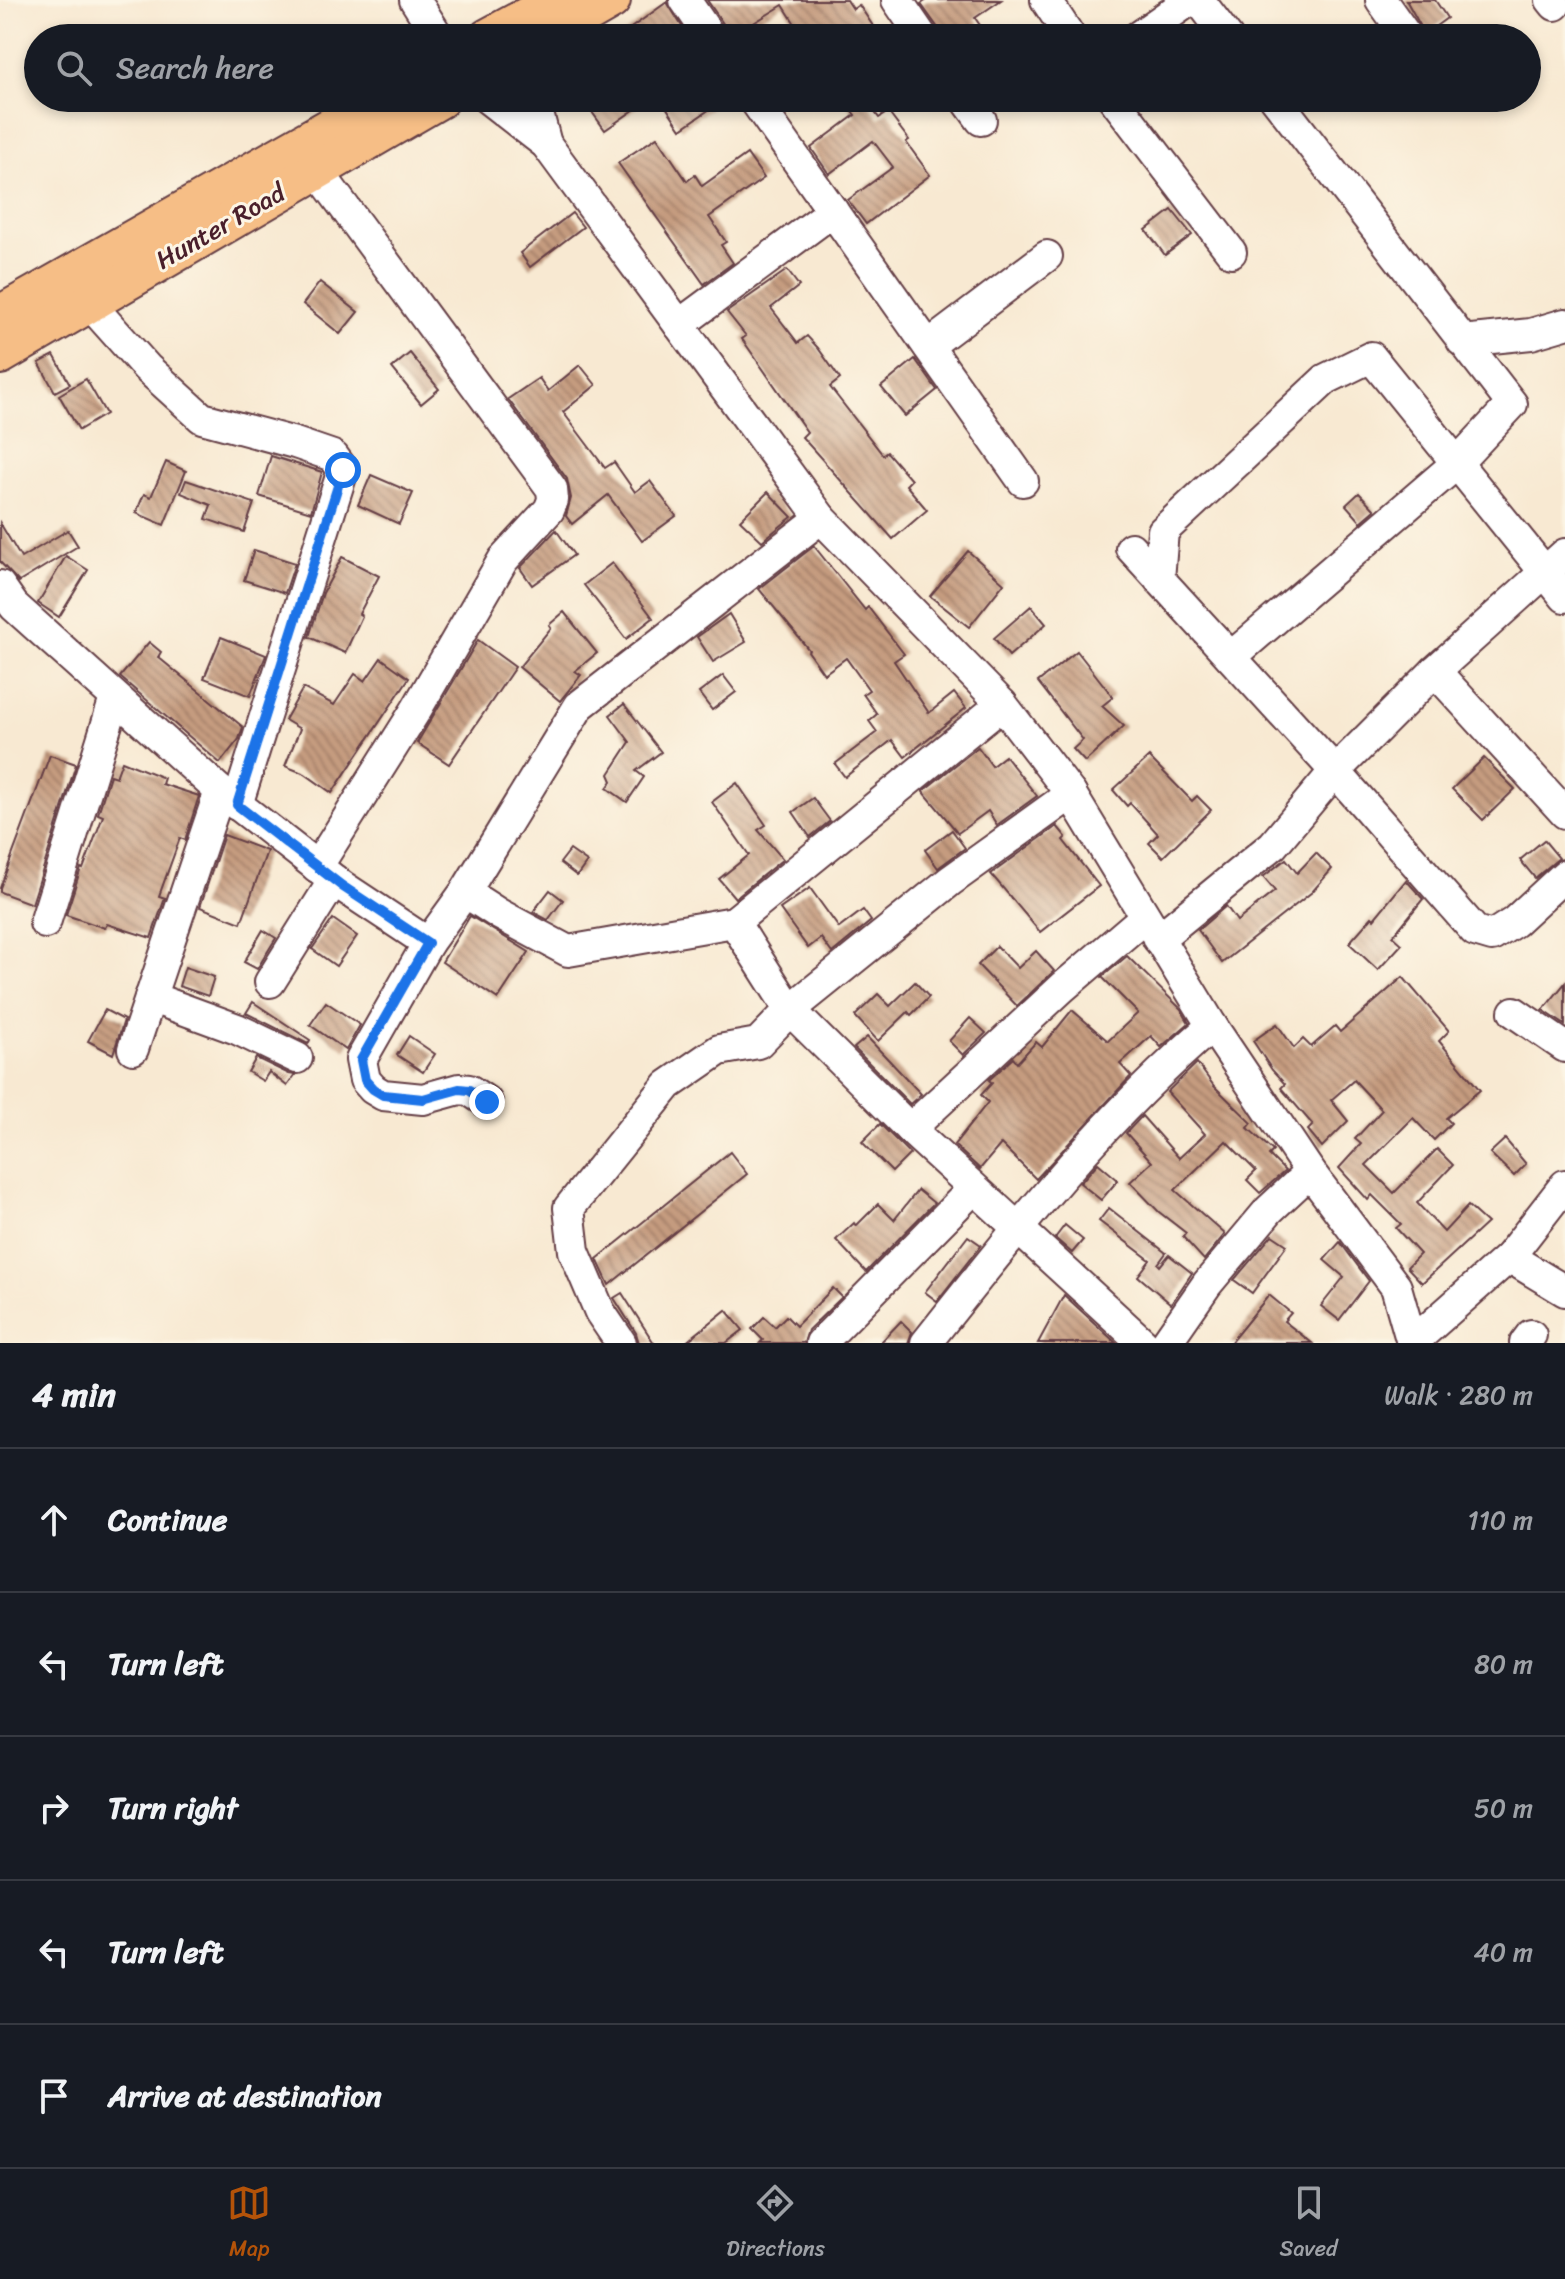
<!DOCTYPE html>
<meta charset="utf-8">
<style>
:root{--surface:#171b24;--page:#20242c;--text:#f1f3f6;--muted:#9ea1a6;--line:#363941;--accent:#b45309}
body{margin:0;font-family:Sriracha,sans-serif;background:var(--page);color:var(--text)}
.stop{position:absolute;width:24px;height:24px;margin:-18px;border:6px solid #1a73e8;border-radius:50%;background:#fff}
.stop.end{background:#1a73e8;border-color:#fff;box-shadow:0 2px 8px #0008}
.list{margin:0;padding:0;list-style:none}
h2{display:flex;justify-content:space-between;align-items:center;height:104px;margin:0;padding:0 32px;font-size:34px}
h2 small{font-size:26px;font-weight:400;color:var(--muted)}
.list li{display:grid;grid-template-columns:52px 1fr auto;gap:24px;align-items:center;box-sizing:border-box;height:144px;padding:0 32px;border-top:2px solid var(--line)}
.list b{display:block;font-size:30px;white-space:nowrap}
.list em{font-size:26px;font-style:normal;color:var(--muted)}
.icon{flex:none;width:44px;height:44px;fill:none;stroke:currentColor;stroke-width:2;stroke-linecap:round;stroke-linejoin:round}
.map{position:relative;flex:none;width:1565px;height:1343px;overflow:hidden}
.search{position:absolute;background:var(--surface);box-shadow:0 4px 12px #0003;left:24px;right:24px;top:24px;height:88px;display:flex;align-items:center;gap:20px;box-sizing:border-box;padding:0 28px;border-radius:44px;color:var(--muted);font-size:30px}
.sheet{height:824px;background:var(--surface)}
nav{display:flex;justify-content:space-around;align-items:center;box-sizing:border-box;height:112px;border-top:2px solid var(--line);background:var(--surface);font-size:22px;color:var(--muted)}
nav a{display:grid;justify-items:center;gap:4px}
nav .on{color:var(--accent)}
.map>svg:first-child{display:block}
</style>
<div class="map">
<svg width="1565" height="1343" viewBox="0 0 1565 1343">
<defs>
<pattern id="building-back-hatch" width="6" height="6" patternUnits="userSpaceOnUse" patternTransform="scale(2)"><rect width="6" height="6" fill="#c59b7f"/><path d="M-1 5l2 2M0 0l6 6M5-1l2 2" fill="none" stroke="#a27e68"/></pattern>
</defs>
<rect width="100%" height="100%" fill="#fcf5e5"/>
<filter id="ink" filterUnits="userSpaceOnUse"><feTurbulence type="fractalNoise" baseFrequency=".0125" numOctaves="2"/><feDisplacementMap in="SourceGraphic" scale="16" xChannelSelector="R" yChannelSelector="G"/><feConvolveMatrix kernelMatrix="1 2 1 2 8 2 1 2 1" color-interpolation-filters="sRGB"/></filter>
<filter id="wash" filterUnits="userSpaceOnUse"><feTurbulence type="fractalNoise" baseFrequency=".006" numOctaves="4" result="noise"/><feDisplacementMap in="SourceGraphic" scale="32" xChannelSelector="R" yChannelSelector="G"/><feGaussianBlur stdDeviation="1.8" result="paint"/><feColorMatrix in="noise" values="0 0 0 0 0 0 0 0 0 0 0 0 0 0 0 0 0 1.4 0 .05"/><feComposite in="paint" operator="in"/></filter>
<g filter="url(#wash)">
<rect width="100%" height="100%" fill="#f8e9d2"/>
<g id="blocks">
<!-- building -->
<g fill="url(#building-back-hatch)">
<path d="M707,0h140l6,9 6,-4 22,33h-77l-21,-33 -54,33 -3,-10z"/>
<path d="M927,0h74l-26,18 14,20h-48l-3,-10 -17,-24z"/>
<path d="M1406,0h29l12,18 -22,16z"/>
<path d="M667,2l22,36h-72z"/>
<path d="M582,98h69l-46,32z"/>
<path d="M660,98h66l-45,31z"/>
<path d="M842,98h22l15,20 9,-6 21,28 -3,2 24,33 -64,49 -18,-24 45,-33 -20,-26 -44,33 -18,-26 44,-33z"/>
<path d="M657,137l30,44 8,-6 7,11 45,-32 17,24 -55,39 17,25 -5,3 12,18 -29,21 -86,-121z"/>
<path d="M1172,210l20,25 -27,20 -19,-25z"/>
<path d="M572,213l11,14 -53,40 -10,-14z"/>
<path d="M787,270l12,16 -28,22 27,35 9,-7 11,12 22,31 -10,8 53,68 4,-3 24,28 -5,5 21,25 -34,29 -91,-102 5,-5 -65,-93 4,-3 -19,-24z"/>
<path d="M320,282l38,30 -18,22 -37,-30z"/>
<path d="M410,353l29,36 -18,15 -29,-36z"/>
<path d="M54,355l16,29 -15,8 -16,-29z"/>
<path d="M915,359l22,31 -32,26 -24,-29z"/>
<path d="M580,365l16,20 -33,27 42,56 9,-6 21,30 15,-11 26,35 -34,25 -34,-46 -36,29 -6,-8 5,-18 -4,-19 -59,-80 31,-21 9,13z"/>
<path d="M86,379l20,35 -27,16 -20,-35z"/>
<path d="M271,456l51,16 -11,40 -52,-16z"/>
<path d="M166,462l20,9 -22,54 -28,-12 8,-19 7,3z"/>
<path d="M371,475l42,18 -14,31 -41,-19z"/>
<path d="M186,480l68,23 -10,29 -38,-13 5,-14 -30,-12z"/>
<path d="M768,492l24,25 -30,24 -22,-21z"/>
<path d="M1359,493l16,17 -14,12 -15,-17z"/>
<path d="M0,523l21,35 47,-28 10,16 -59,36 -19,-20z"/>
<path d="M556,530l18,25 -42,30 -12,-17z"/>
<path d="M814,546l51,64 3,-3 36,47 -10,7 35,52 25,-20 12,15 -61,49 -13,-17 -47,37 -10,-13 42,-32 -8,-11 8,-7 -14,-20 6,-4 -23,-32 -22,16 -16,-23 1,-1 -50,-61z"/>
<path d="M254,550l41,13 -10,30 -41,-13z"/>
<path d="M968,551l36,32 -35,44 -39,-31z"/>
<path d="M66,556l22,14 -29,47 -21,-14z"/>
<path d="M342,557l37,19 -20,38 3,2 -17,37 -36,-16 14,-44z"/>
<path d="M612,563l41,55 -27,21 -42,-54z"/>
<path d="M1031,606l15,18 -37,32 -15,-18z"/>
<path d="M564,612l33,41 -22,18 6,4 -21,26 -41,-34 32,-39 -2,-3z"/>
<path d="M729,614l17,28 -33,20 -16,-25z"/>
<path d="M221,637l45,18 -16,41 -46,-18z"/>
<path d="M478,640l37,27 -66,97 -32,-21z"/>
<path d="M149,642l12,10 -3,5 85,70 -4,12 -19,24 -100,-86z"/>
<path d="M1077,651l36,46 -11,9 22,20 -39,36 -12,-13 10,-9 -45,-58z"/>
<path d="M381,658l28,20 -77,115 -27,-19 -20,-8 15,-37 -15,-9 18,-32 31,17 21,-31 10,7z"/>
<path d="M723,675l13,17 -24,18 -13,-17z"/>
<path d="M624,704l37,48 -25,19 8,6 -17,25 -20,-14 5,-7 -3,-7 21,-32 -20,-27z"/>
<path d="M978,747l14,19 13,-10 32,40 -40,29 -9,-14 -30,22 -35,-42z"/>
<path d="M50,755l26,9 -44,140 -32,-12v-4z"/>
<path d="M1149,757l43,44 5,-5 14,14 -48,47 -14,-14 9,-9 -28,-31 -3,3 -14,-16z"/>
<path d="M1484,758l31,31 -32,31 -31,-31z"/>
<path d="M122,761l42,17 -2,6 37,12 -14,44 -5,-2 -21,58 6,2 -14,40 -44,-14 -2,4 -39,-13 15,-47 2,1 20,-53 -5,-2 12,-39 6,2z"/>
<path d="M737,783l29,42 -8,5 25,29 -48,39 -16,-19 30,-24 -37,-53z"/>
<path d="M813,798l17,23 -20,16 -17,-25z"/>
<path d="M1057,826l9,11 -3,3 36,46 -59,46 -49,-58z"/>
<path d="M952,830l13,18 -27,20 -13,-18z"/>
<path d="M224,835l43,16 -26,72 -41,-16z"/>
<path d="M1544,840l15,18 -24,20 -15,-18z"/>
<path d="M570,850l17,12 -10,14 -17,-13z"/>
<path d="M1316,853l16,16 -20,23 -90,71 -24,-33 28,-24 11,15 38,-30 -12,-14 23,-18 11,14z"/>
<path d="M1406,880l17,19 -30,37 9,8 -24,26 -29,-27 23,-26 2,2z"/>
<path d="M810,888l29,40 24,-18 8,11 -39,32 -11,-15 -13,10 -28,-39z"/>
<path d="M550,890l13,10 -15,20 -15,-8z"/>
<path d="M470,916l59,36 -31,47 -56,-37z"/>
<path d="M333,919l24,17 -21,30 -24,-17z"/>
<path d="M263,930l13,8 -19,31 -13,-7z"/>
<path d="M997,946l21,22 18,-17 18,20 -37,35 -39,-41z"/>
<path d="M1127,956l54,53 8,14 -28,24 -10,-11 -31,28 11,12 -95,103 -35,-35 -21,25 -26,-24 34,-43 -7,-7 11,-12 -3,-3 24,-22 4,5 19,-21 6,5 30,-37 36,31 30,-28 -36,-36z"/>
<path d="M185,967l29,10 -6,19 -29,-10z"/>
<path d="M1403,977l46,54 -10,10 41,49 -34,28 5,5 -17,17 -21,-22 -47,47 28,28 43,-44 16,16 -36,38 27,29 24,-26 19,17 -65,60 -15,-16 13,-13 -24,-26 5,-4 -29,-29 -4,5 -29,-32 22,-24 -6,-5 27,-29 -28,-30 -23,20 17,21 -26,26 -14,-17 5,-5 -32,-37 4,-4 -13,-14 -19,-29 24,-17 17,24 9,-9 8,8 24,-21 5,6z"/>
<path d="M915,982l14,15 -18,18 -3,-3 -30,29 -23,-25 23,-22 12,12z"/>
<path d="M1565,983v42l-22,-15z"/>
<path d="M253,1002l57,38 -2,4 -62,-31z"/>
<path d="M326,1002l34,23 -14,25 -36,-25z"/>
<path d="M105,1010l19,10 -11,34 -25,-13z"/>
<path d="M970,1018l16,15 -23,22 -14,-14z"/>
<path d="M409,1036l26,18 -12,18 -26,-17z"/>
<path d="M867,1037l54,57 -11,10 -56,-56z"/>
<path d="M256,1058l33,16 6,1 -8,11 -18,-14 -6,9 -15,-9z"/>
<path d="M1197,1063l17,23 38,37 -4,5 25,23 -4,4 16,16 -25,22 -13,-13 9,-9 -30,-30 -51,49 50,44 -21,26 -21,-23 3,-4 -27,-21 -29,-30 22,-20 -26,-29 16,-17 37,42 26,-24 -38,-42z"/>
<path d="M880,1124l30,30 -18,18 -30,-30z"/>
<path d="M1505,1139l21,25 -12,12 -24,-23z"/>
<path d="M730,1152l17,22 -138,111 -12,-26z"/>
<path d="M1098,1163l20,17 -17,20 -21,-17z"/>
<path d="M918,1190l16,13 -68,69 -30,-32 18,-17 2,3 22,-22 16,16z"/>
<path d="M1109,1208l57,45 -8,11 2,2 9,-11 23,18 -21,31 -33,-28 12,-16 -51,-39z"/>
<path d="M1065,1225l18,15 -11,13 -17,-15z"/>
<path d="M1272,1235l15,10 -35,48 -18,-13z"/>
<path d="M968,1236l13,9 -44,56 -12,-9z"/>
<path d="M1340,1242l29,39 -30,39 -18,-14 23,-29 -20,-17z"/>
<path d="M833,1288l9,9 -34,33 -4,13h-44l3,-3 -11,-11 12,-12 11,10 11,-11 10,10z"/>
<path d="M622,1293l32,50h-15l-3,-10 -22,-35z"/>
<path d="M1064,1295l52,48h-78z"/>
<path d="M1269,1295l22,18 -7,8 28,22h-82z"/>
<path d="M726,1310l17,20 -17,13h-41z"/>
<path d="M901,1321l11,11 -4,11h-28z"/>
</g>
</g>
</g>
<g filter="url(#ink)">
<use href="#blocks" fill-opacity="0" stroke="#643d44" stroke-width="2"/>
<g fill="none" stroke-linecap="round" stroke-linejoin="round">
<defs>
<g id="minor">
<path d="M415,0l24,38"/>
<path d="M685,0l26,38"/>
<path d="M897,0l26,38"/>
<path d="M1046,0l25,38"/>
<path d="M1199,0l29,38"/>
<path d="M1381,0l27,38"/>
<path d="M1551,0l4,5"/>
<path d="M1136,38l54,-38"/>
<path d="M487,98l59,46 275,374 181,186 69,90 141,232 98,146 86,115 16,56"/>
<path d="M534,98l12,46"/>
<path d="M753,98l270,383"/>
<path d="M965,98l16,22"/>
<path d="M1113,98l118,154"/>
<path d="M317,170l235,319 1,11 -4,10 -46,50 -87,150 -99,157"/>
<path d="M88,302l59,66 55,50 93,25 38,13 10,14 -106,335"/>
<path d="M679,325l154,-114"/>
<path d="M1462,341l69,-7 34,-10"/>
<path d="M928,346l119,-90"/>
<path d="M1131,548l204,223 140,160 17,5 22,-14 51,-47"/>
<path d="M1159,579l4,-48 163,-152 45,-22 194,240"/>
<path d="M0,586l14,20 206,185 122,95 86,57 -67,117 4,20 8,9 10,6 40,4 36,-10 10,1 18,12"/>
<path d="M1231,657l225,-193 56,-60 -237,-306"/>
<path d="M1435,671l130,142"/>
<path d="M465,892l34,22 69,37 166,-29 56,88 120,119"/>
<path d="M734,922l268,-218"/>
<path d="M45,923l70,-225"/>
<path d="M1158,939l115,-94 62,-74 100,-100 130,-117"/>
<path d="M428,943l37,-51 114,-186 242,-188"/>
<path d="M270,982l64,-102"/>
<path d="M150,997l87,32 60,29"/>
<path d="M1514,1012l51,35"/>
<path d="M133,1049l87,-258"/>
<path d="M1509,1257l56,34"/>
<path d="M621,1343l-21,-31 -26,-61 -5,-43 99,-123 51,-35 39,-7 32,-33 160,-129 121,-87"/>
<path d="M821,1343l152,-154"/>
<path d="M926,1343c89,-112 176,-224 286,-317"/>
<path d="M1143,1343l-233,-214 153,-142 82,-70"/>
<path d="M1166,1343l41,-59 62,-74 41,-38"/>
<path d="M1412,1343l97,-86 56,-72"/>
<path d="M1525,1343l6,-8"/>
</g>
<g id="major">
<path d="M488,38l70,-38"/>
<path d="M545,38l66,-38"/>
<path d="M0,315l382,-217"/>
<path d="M0,355l441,-257"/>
</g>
</defs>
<!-- minor casing -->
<use href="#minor" stroke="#643d44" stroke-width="34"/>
<!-- major casing -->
<use href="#major" stroke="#643d44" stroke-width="42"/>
<!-- minor -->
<use href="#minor" stroke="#fff" stroke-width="30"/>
<!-- major -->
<use href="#major" stroke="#f6be86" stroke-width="38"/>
</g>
</g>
<g fill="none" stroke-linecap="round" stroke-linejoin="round" filter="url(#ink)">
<!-- route -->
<path stroke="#1a73e8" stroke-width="10" d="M343,470l-106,335 105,81 86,57 -67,117 4,20 8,9 10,6 40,4 36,-10 10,1 18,12"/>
</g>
<g text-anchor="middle" stroke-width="6" stroke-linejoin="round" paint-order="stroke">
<!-- street labels -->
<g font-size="26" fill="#4a1f2b" stroke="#fcf5e5">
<text transform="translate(220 226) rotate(-30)" y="9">Hunter Road</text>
</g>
</g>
</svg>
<div class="stop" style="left:343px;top:470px"></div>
<div class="stop end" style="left:487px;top:1102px"></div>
<div class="search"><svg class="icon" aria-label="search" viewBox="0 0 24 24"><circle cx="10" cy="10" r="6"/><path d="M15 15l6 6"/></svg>Search here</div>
</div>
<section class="sheet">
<h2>4 min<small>Walk · 280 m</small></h2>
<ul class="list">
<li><svg class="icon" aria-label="ahead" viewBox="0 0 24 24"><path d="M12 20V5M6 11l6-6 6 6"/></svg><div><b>Continue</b></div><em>110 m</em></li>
<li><svg class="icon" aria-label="left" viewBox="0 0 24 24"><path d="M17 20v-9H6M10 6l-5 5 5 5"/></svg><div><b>Turn left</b></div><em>80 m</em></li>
<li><svg class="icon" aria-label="right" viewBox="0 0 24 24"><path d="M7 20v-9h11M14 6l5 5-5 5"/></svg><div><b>Turn right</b></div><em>50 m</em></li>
<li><svg class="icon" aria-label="left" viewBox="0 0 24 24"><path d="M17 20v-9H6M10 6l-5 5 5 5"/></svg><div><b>Turn left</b></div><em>40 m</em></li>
<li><svg class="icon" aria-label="arrive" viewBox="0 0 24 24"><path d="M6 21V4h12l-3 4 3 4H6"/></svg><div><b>Arrive at destination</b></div></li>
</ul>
</section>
<nav>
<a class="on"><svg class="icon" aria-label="map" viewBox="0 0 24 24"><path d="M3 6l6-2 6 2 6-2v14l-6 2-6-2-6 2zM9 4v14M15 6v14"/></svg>Map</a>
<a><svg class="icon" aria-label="directions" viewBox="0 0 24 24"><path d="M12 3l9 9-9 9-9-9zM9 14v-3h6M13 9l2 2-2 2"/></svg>Directions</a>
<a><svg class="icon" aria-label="saved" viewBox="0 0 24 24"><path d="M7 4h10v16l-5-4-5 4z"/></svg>Saved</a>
</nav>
